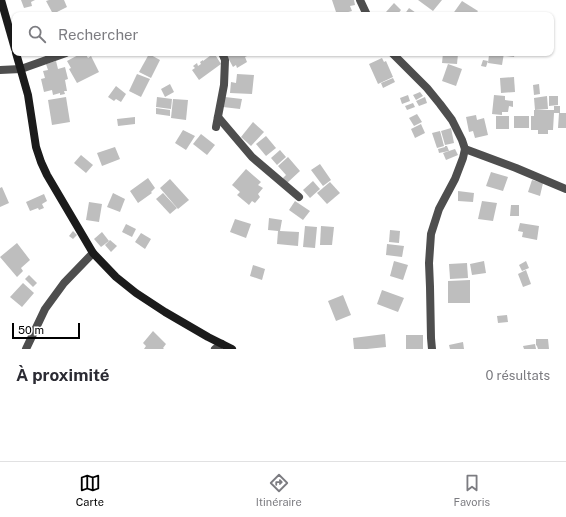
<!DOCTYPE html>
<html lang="fr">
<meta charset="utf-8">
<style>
:root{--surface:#fff;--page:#f7f7f7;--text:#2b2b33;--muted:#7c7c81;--line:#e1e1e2;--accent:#000}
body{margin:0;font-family:"Public Sans",sans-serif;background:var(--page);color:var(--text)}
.scale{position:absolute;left:12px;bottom:10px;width:68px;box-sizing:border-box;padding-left:4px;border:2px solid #000;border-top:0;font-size:11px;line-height:14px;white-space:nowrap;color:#000;-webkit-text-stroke:3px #fff;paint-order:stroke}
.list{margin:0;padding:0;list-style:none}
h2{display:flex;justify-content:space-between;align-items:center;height:52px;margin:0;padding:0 16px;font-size:17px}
h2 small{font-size:13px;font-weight:400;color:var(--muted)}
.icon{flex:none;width:22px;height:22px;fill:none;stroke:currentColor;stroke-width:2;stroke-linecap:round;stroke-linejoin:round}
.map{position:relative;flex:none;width:566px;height:349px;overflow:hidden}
.search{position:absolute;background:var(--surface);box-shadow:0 1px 3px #0004;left:12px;right:12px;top:12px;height:44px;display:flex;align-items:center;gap:10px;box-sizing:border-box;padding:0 14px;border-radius:8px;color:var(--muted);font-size:15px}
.sheet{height:112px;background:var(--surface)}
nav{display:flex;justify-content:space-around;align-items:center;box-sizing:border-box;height:56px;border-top:1px solid var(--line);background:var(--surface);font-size:11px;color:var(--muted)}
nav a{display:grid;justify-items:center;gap:2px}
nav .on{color:var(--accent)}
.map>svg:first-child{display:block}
</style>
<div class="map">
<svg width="566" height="349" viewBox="0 0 566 349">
<rect width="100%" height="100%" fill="#fff"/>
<!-- building -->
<g fill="#bebebe">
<path d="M21,0h14l-4,2 1,4 -8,2z"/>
<path d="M49,0h15l3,7 -14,7 -7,-13z"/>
<path d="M332,0h22l1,5 -5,1 2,5 -15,4z"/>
<path d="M418,0h24l-9,11z"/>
<path d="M462,1l16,10 -3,4h-23z"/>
<path d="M394,3l7,7 -4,5h-8l-3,-3z"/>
<path d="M409,8l10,7h-15z"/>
<path d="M82,53h3l3,5 3,-2 8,16 -22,11 -8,-14 2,-1 -4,-7z"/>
<path d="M214,53l7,11 -22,16 -7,-10 3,-2 -2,-2 4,-3 1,3 3,-2 -1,-2 3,-2v1z"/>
<path d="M227,53h26l-8,4 2,5 -10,6 -1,-3 -3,2 -7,-13z"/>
<path d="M443,53l15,1 -1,10 -15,-1z"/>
<path d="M483,53h21l-2,12 -14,-2 1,-8 -6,-1z"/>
<path d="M506,53h9l-1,4 -8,-1z"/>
<path d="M149,54l11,6 -9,18 -12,-6z"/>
<path d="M382,58l2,4 2,-1 7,16 -15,7 -9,-20z"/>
<path d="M483,60l5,1 -2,6 -5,-1z"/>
<path d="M56,61l2,8 7,-2 3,12 -3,1 2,11h-3l1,3 -5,1v-2l-7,2 -1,-5 -8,2 -3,-13 4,-1 -2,-7 5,-1 -2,-6z"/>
<path d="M448,64l14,5 -6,17 -14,-5z"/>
<path d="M137,74l13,5 -9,18 -12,-6z"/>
<path d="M237,74l17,1 -2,19 -22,-1 1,-11 5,1z"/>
<path d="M514,77l1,15 -14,1 -1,-15z"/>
<path d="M393,78l2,4 -12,6 -2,-5z"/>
<path d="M170,84l4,8 -9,5 -4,-8z"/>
<path d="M539,84l1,10 -6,1 -1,-10z"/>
<path d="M116,86l10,8 -5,8 -5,-3 -2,2 -6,-4z"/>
<path d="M420,92l3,4 -7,4 -3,-5z"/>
<path d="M408,95l2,6 -8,3 -2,-6z"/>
<path d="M494,95l11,1v4l8,1v6l-4,-1 -1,6h-6v3l-10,-1z"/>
<path d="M547,96l1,13 -13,1 -1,-12z"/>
<path d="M549,96h9v9l-9,1z"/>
<path d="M66,97l4,25 -18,3 -4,-25z"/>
<path d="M157,97l15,2 -1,10 -15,-2z"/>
<path d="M225,97l17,2 -2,10 -17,-2z"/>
<path d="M425,97l2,6 -8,3 -3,-5z"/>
<path d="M173,99l15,1 -2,20 -15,-2z"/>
<path d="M413,103l2,4 -8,3 -2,-4z"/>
<path d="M554,106h6v7h6v15h-8l1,-15h-5l-1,17h-5v4h-10v-4h-7v-14h3v-6h20z"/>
<path d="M156,108l14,2v6l-14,-2z"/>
<path d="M417,114l5,8 -8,4 -5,-8z"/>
<path d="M476,115l1,5 7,-2 4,17 -13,3 -2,-7 -4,1 -3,-15z"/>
<rect x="496" y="116" width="13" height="13"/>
<rect x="514" y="116" width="15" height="12"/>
<path d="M135,117v7l-17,2 -1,-7z"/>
<path d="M253,122l11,10 -13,14 -10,-9z"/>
<path d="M421,124l4,9 -10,5 -4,-9z"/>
<path d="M451,128l3,15 -9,2 -4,-14z"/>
<path d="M183,130l12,6 -9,14 -11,-7z"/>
<path d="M440,131l4,15 -7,2 -5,-15z"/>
<path d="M201,134l14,11 -8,10 -14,-11z"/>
<path d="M266,136l10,12 -10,8 -10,-12z"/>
<path d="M445,146h2l2,5 -10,2 -1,-4 7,-2v1z"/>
<path d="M115,147l5,12 -18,7 -5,-13z"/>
<path d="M455,149l3,6 -12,5 -3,-7z"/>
<path d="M280,150l6,7 -9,8 -6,-7z"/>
<path d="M81,155l12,10 -7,8 -12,-10z"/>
<path d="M288,157l12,14 -13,12 -5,-4 4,-4 -8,-9z"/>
<path d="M320,164l11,16 -8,6 -12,-16z"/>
<path d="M246,169l15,13 -3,3 5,3 -5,6 2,3 -5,6 -3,-2 -3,4 -12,-10 3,-3 -8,-7z"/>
<path d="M491,172l17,5 -5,14 -17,-5z"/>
<path d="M148,178l7,10 -4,4 1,1 -14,10 -8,-12z"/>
<path d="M170,179l19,21 -11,9 -18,-21z"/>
<path d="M532,180l11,3 -3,13 -12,-4z"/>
<path d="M313,181l7,8 -10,9 -7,-8z"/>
<path d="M330,182l10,11 -13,11 -10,-11z"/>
<path d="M2,187l7,16 -9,4v-19z"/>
<path d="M458,191l16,2 -1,9 -15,-1z"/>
<path d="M113,193l12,6 -5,13 -13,-5z"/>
<path d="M163,193l14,15 -7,6 -14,-15z"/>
<path d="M44,194l3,7 -5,3 2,4 -5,2 -1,-2 -8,3 -4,-9z"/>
<path d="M295,201l15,10 -7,9 -14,-10z"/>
<path d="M482,201l15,2 -4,18 -15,-2z"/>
<path d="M89,202l13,2 -3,18 -13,-2z"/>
<path d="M511,205h8v11h-9z"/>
<path d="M269,218l13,2 -2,11 19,1 -1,14 -21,-2 1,-13 -10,-1z"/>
<path d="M235,219l16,5 -5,14 -16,-6z"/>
<path d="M520,223l19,3 -2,14 -15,-3 1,-5 -5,-1z"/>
<path d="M126,224l10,5 -4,8 -10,-5z"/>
<path d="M305,226l12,1 -2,21 -12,-1z"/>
<path d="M321,226l13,1 -2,18h-12z"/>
<path d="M390,230l10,1 -1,12 -10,-1z"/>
<path d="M73,231l4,4 -4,4 -4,-3z"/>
<path d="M102,232l7,9 -8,6 -7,-8z"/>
<path d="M141,233l10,6 -6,10 -10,-7z"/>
<path d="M110,240l7,6 -6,6 -6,-7z"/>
<path d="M17,243l13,17 -9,8 2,3 -6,6 -17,-20z"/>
<path d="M387,244l17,2 -2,11 -16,-2z"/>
<path d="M394,261l14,4 -5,15 -13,-4z"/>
<path d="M484,261l2,12 -14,2 -2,-11z"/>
<path d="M526,261l3,7 -7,3 -3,-6z"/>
<path d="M467,263l1,15 -18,1 -1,-15z"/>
<path d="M253,265l12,4 -3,11 -12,-4z"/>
<path d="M526,270l5,14 -8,3 -5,-13z"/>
<path d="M29,275l8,8 -4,4 -8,-8z"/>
<path d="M470,280v23h-22v-22z"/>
<path d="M23,283l11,10 -12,14 -12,-10z"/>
<path d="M382,290l22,8 -6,14 -21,-8z"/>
<path d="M343,295l8,20 -15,6 -8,-20z"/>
<path d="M507,315l1,7 -10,1 -1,-7z"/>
<path d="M153,331l13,13 -3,4 1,1h-20l2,-3 -3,-3z"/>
<path d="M385,334l1,13 -19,2h-13l-1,-11z"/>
<rect x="406" y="335" width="17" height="14"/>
<path d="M536,339h12l1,10h-11l-1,-3 -1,-1z"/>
<path d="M463,342l1,7h-14l-1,-4z"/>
<path d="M535,344l1,5h-12l-1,-3z"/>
</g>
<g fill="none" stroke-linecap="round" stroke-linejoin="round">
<!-- street -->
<g stroke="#4e4e4e" stroke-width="8">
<path d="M360,0l7,15"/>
<path d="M392,53l35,35 13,16 12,16 10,20 3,9 -2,9 -8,21 -16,30 -8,25 -2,29 1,24 1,51 1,11"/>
<path d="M0,70l21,-1 45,-16"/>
<path d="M218,117l34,40 47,40"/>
<path d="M216,127l8,-42 1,-25 -3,-7"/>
<path d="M465,149l51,19 50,21"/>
<path d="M26,349l19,-40 19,-26 29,-30"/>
<path d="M215,349l7,-5"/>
</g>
<!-- secondary -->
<g stroke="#1b1b1b" stroke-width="8">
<path d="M1,0l14,49"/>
<path d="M16,53l12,42 8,52 5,15 6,13 46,78 23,24 20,16 29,19 43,25 24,12"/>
</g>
</g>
</svg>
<div class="scale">50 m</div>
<div class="search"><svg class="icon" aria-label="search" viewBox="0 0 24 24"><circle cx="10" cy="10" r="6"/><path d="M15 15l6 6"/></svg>Rechercher</div>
</div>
<section class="sheet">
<h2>À proximité<small>0 résultats</small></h2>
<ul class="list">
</ul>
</section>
<nav>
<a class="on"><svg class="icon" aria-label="map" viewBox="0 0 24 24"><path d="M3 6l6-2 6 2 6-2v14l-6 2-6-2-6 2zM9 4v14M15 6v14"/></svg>Carte</a>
<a><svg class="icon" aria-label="directions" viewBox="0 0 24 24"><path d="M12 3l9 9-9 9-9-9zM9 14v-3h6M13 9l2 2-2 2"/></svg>Itinéraire</a>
<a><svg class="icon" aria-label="saved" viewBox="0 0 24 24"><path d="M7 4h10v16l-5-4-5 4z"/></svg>Favoris</a>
</nav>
